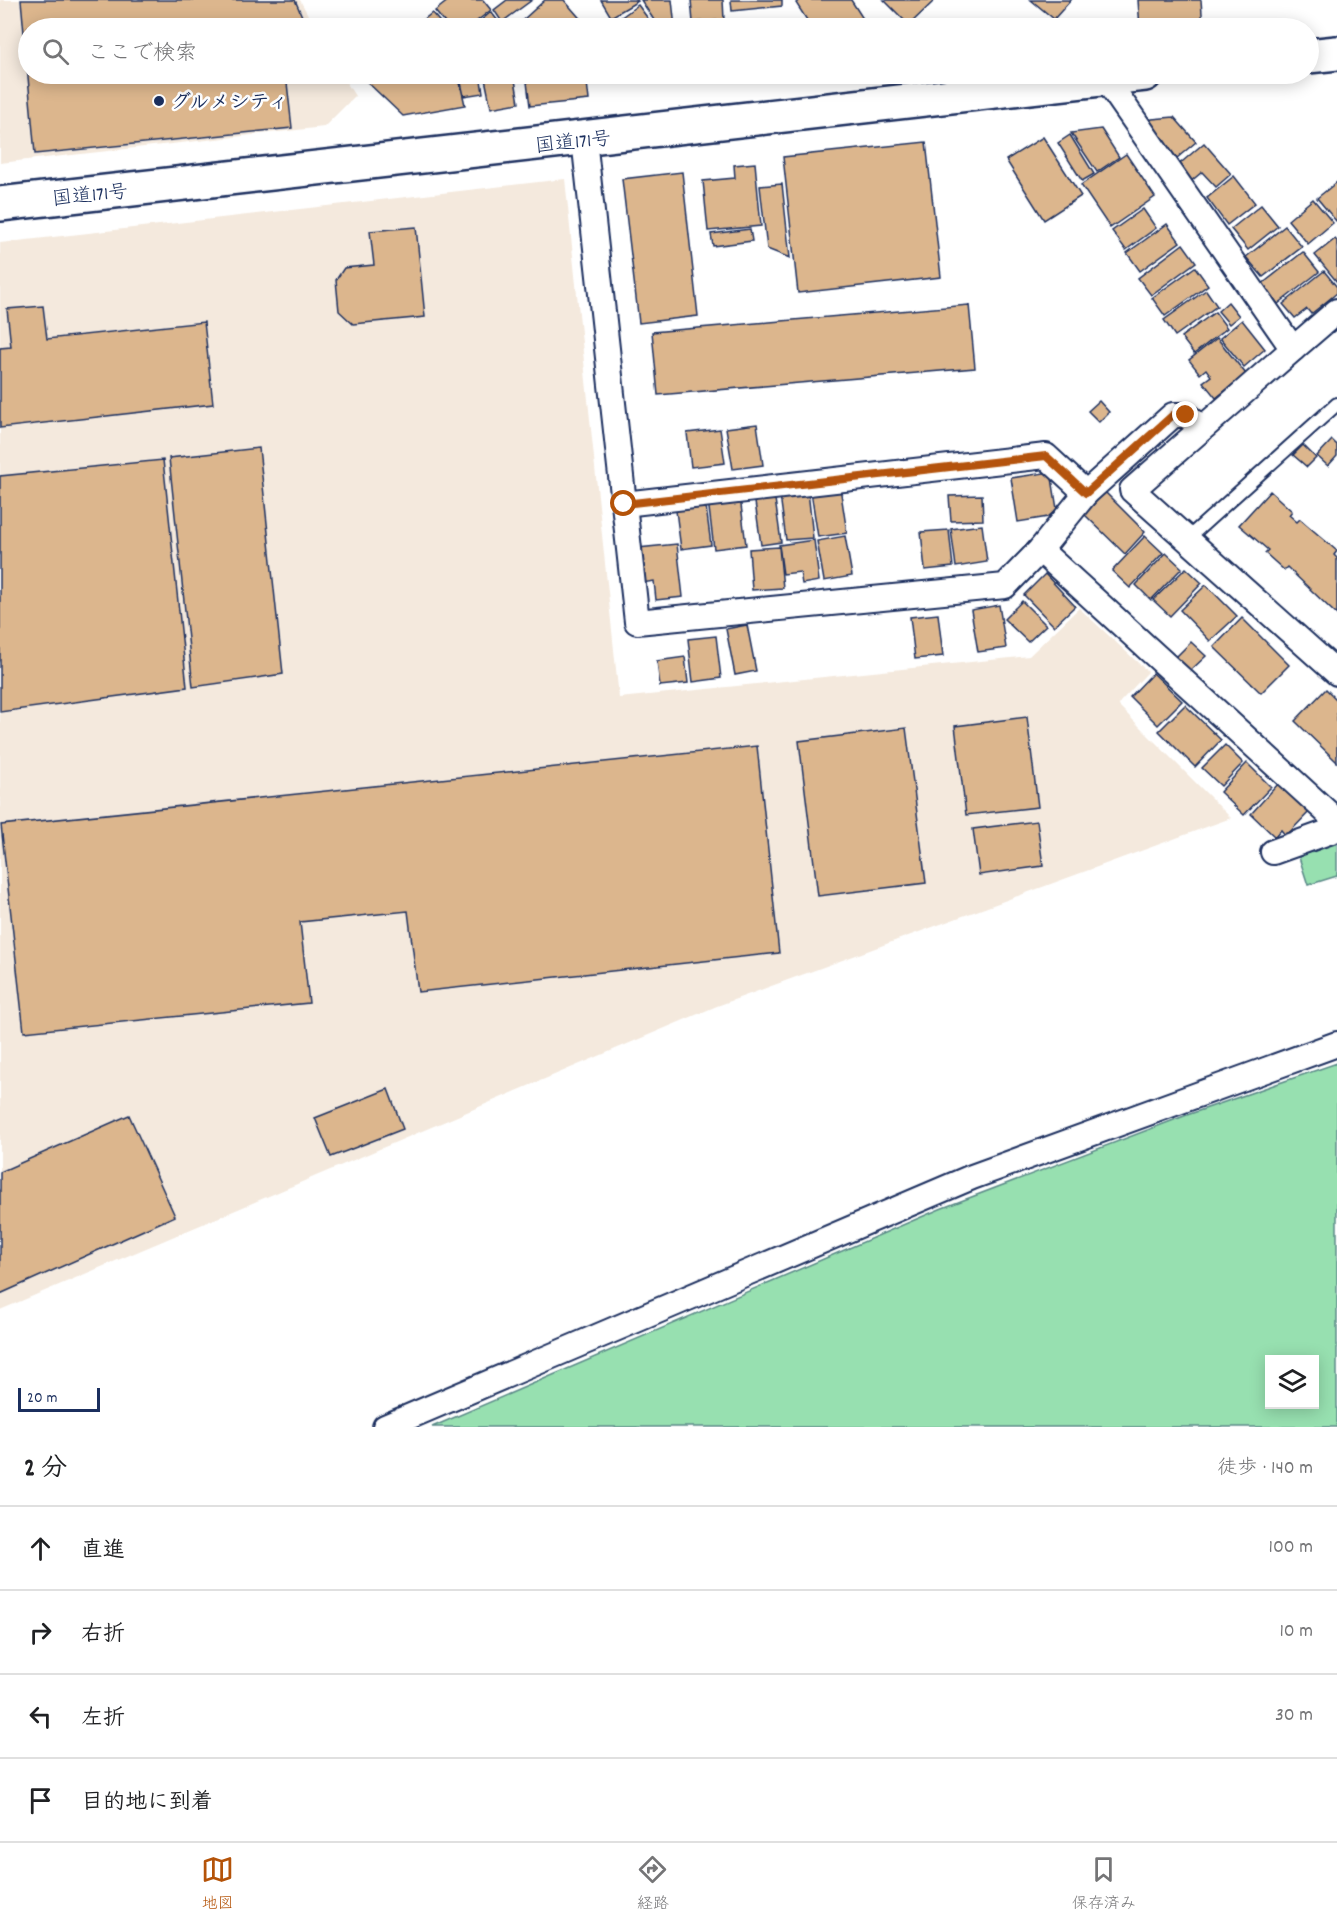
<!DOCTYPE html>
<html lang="ja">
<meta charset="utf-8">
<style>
:root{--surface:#fff;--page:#f6f6f6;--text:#202124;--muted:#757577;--line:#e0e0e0;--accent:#b45309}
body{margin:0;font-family:Dekko,"Klee One",sans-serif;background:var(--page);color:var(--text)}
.controls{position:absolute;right:18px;bottom:18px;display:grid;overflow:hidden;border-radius:0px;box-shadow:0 3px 15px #0003}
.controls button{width:54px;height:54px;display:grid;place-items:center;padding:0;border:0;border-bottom:2px solid var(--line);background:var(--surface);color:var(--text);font:30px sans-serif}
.scale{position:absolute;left:18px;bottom:15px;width:82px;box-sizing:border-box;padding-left:6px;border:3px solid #1b2f5e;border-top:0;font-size:16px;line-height:21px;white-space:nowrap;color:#1b2f5e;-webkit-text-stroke:4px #fff;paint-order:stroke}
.stop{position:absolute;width:18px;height:18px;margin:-14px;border:4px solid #b45309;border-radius:50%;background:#fff}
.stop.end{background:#b45309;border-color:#fff;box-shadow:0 2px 6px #0008}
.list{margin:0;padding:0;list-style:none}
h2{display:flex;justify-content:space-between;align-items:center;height:78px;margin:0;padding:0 24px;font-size:26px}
h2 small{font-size:20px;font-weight:400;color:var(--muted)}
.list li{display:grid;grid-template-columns:39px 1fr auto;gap:18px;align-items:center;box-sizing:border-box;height:84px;padding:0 24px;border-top:2px solid var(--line)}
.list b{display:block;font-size:22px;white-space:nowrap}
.list em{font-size:20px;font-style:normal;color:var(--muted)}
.icon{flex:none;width:33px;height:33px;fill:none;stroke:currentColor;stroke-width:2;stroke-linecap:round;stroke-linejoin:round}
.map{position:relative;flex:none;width:1337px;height:1427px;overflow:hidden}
.search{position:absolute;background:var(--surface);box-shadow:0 3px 15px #0003;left:18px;right:18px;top:18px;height:66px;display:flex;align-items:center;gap:15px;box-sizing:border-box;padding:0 21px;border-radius:33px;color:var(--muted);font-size:22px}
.sheet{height:414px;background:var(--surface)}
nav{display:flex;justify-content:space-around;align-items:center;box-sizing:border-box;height:84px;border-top:2px solid var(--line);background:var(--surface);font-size:16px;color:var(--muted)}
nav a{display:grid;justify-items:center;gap:3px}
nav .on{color:var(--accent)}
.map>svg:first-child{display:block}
</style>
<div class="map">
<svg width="1337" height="1427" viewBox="0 0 1337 1427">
<rect width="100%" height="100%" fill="#fff"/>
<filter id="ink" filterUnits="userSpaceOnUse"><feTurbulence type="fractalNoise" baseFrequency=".0167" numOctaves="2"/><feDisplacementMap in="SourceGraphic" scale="12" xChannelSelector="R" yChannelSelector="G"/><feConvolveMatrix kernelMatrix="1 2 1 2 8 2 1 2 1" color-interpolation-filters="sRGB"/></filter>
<g filter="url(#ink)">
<!-- built -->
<g fill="#f4e9dd">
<path d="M0,0h300l15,28h-287v46h313l14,22 -31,31 -324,36z"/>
<path d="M565,179l54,519 410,-42 50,-48 69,64 -28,30 -1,4 112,112 -514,188 -717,304v-1067z"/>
</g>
<!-- green -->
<g fill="#97e0b0" stroke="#598887" stroke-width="1.5" fill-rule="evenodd">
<path d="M1337,835v41l-29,9 -12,-37z"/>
<path d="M1337,1063v364h-905l508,-218 247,-94zM1270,1360h44v44h-44z"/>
</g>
<!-- building -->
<g fill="#dcb68d" stroke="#1b2f5e" stroke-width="1.5">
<path d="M21,0h274l12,28h-279v46h258l6,54 -257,26z"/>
<path d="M449,0h34l8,10 -23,18h-19l-14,-17z"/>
<path d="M507,0h25l-30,22 -8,-12z"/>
<path d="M545,0h19l20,23 -6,5h-64z"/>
<path d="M601,0h36l1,1 -27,16z"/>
<path d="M641,0h31l3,28h-16z"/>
<path d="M691,0h32l1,20 -31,2z"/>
<path d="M731,0h51v6l-50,5z"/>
<path d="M800,0h51l18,28h-57l-16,-25z"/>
<path d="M884,0h51l-26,25z"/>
<path d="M1031,0h40l-17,19z"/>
<path d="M1138,0h63l2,28h-63z"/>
<path d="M638,5l17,23h-39l-4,-4z"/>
<path d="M491,12l11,14 -4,2h-26z"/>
<path d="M432,13l13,15h-32z"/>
<path d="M730,22l1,6h-41z"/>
<path d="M364,74h94l7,31 -62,11 -39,-37z"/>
<path d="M459,74h21l3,19 -19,3z"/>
<path d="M484,74h30l5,29 -28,5z"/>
<path d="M526,74h60l3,26 -59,6z"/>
<path d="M1174,117l22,25 -19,16 -30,-34 5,-5z"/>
<path d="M1101,129l18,28 -22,15 -26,-39z"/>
<path d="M1070,135l24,39 -12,7 -24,-38z"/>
<path d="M1043,137l38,59 -37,24 -38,-60z"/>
<path d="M926,142l15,135 -143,16 -15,-136z"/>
<path d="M1204,143l27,31 -15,13 -14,-15 -13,11 -13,-16z"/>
<path d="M1126,154l29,43 -45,31 -29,-43z"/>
<path d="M755,163l6,63 -53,5 -5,-50 32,-3 -1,-13z"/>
<path d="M682,172l16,144 -59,7 -17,-144z"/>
<path d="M1234,176l21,27 -28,22 -20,-27z"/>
<path d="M1337,182v38l-1,1 -19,-23z"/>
<path d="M782,184l8,74 -23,-9 -7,-63z"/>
<path d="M1313,199l20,24 -25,21 -20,-24z"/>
<path d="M1261,205l17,21 -30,24 -17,-21z"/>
<path d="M1143,209l13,19 -30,22 -14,-19z"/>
<path d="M1167,224l13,18 -40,29 -13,-18z"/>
<path d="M1285,226l17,21 -39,30 -17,-20z"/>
<path d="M416,227l9,90 -72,7 -14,-13 -3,-31 8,-12 30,-3 -4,-34z"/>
<path d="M750,229l2,12 -39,5 -2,-12z"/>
<path d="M1335,239l2,2v41l-22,-27z"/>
<path d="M1183,244l13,18 -45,33 -13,-17z"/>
<path d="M1303,252l16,20 -41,32 -16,-20z"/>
<path d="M1195,267l13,18 -43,31 -13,-18z"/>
<path d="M1324,271l13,16v6l-26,21 -4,-5 -12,9 -12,-14z"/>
<path d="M1206,290l11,16 -42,30 -11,-16z"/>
<path d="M1228,302l11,14 -10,8 -11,-13z"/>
<path d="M969,305l6,63 -317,27 -6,-63z"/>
<path d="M43,306l4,33 157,-17 9,82 -213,24v-80l11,-1 -4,-38z"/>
<path d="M1215,312l12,16 -33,26 -13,-17z"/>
<path d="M1242,320l23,29 -21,18 -24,-29z"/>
<path d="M1217,338l29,36 -30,24 -13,-16 8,-6 -5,-7 -6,5 -11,-14z"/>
<path d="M1099,401l10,11 -10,10 -11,-11z"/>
<path d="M757,424l6,41 -30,4 -7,-41z"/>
<path d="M720,429l5,34 -34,4 -4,-34z"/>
<path d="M1332,440l5,5v11l-9,10 -11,-10z"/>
<path d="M1303,445l13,13 -9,9 -14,-12z"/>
<path d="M259,448l24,226 -90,13 -24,-229z"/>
<path d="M163,460l24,227 -187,25v-236z"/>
<path d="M1051,472l6,37 -9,8 -30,5 -7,-44z"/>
<path d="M840,487l7,46 -29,4 -7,-45z"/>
<path d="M808,491l5,47 -27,2 -6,-45z"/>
<path d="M1270,491l22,20 -3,4 8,7 3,-3 37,32 -3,4 3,3v57l-50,-48 -3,3 -19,-17 3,-3 -29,-25z"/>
<path d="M774,492l7,50 -20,3 -7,-50z"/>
<path d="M1105,492l40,40 -20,22 -41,-40z"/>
<path d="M982,495l1,25 -32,1 -2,-25z"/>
<path d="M740,497l6,48 -32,4 -6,-49z"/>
<path d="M705,499l6,46 -30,4 -6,-46z"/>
<path d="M982,525l5,37 -31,5 -5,-38z"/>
<path d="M949,530l4,37 -28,3 -4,-38z"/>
<path d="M845,536l7,40 -28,5 -7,-40z"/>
<path d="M1145,536l18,17 -33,35 -18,-17z"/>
<path d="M814,540l5,41 -17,3 -2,-12 -17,2 -4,-29z"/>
<path d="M677,544l6,53 -27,3 -2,-19 -12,2 -4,-35z"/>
<path d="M779,547l4,41 -31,2 -3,-41z"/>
<path d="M1166,553l16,15 -31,32 -15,-15z"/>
<path d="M1186,568l16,15 -32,33 -17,-16z"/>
<path d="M1045,574l30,32 -21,20 -30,-31z"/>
<path d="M1206,585l31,31 -27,25 -30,-31z"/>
<path d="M1022,601l24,24 -18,17 -24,-23z"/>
<path d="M999,605l7,43 -28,4 -7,-42z"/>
<path d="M938,614l5,42 -28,3 -5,-42z"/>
<path d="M1242,618l47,47 -28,28 -47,-46z"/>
<path d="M747,625l9,46 -21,4 -9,-46z"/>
<path d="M716,636l5,42 -28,4 -5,-43z"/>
<path d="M1191,642l15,14 -16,15 -14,-14z"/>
<path d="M685,657l3,26 -28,3 -3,-25z"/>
<path d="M1153,673l29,28 -24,24 -28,-28z"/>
<path d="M1326,689l11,11v62l-42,-41z"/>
<path d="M1185,705l36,35 -26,27 -36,-36z"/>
<path d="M1027,717l11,90 -72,8 -11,-89z"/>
<path d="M906,728l20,155 -108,13 -19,-155z"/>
<path d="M1225,745l18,18 -22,23 -19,-18z"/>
<path d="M757,746l22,207 -361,39 -10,-81 -108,11 9,81 -285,29 -23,-207z"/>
<path d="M1247,763l24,24 -27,28 -24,-23z"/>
<path d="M1279,783l31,28 -24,25 -5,-6 -6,7 -24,-23z"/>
<path d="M1037,821l6,45 -64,9 -6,-46z"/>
<path d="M388,1089l15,40 -72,28 -16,-39z"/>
<path d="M129,1115l46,101 -175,78v-122z"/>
</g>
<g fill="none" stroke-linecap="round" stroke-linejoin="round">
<defs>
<path id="service" d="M1187,539l150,-135"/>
<g id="minor">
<path d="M1105,78l188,271 -161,141 205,183"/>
<path d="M584,139l53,483 368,-36 35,-36 46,-57"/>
<path d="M1293,349l44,-38"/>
<path d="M624,504l422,-48 40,37 87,-78h13l16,13"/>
<path d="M1040,550l288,263 9,15"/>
<path d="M1273,852l64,-23"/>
<path d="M385,1427l587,-250 365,-133"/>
</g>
<g id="trunk">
<path d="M1308,56l29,-3"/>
<path d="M0,204l1145,-130"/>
</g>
</defs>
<!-- service casing -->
<use href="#service" stroke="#1b2f5e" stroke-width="16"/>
<!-- minor casing -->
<use href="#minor" stroke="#1b2f5e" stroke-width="28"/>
<!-- trunk casing -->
<use href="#trunk" stroke="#1b2f5e" stroke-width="38"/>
<!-- service -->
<use href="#service" stroke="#fff" stroke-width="12"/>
<!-- minor -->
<use href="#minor" stroke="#fff" stroke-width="24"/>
<!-- trunk -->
<use href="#trunk" stroke="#fff" stroke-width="33"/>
</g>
</g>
<g fill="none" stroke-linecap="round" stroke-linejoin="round" filter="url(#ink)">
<!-- route -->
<path stroke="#b45309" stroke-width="8" d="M624,504l422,-48 40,37 87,-78h13"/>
</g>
<!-- markers -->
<circle fill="#1b2f5e" stroke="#fff" stroke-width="2" cx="159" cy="101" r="6"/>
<g text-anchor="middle" stroke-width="5" stroke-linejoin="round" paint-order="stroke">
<!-- poi labels -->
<g font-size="20" font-weight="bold" fill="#1b2f5e" stroke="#fff" text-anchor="start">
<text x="171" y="108">グルメシティ</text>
</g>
<!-- street labels -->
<g font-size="20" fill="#1b2f5e" stroke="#fff">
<text transform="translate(573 141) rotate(-6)" y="7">国道171号</text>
<text transform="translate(90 194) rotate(-6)" y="7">国道171号</text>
</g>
</g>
</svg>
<div class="controls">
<button><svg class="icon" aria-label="layers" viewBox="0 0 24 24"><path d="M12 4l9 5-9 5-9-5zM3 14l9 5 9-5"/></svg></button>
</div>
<div class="scale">20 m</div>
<div class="stop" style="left:624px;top:504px"></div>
<div class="stop end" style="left:1186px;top:415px"></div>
<div class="search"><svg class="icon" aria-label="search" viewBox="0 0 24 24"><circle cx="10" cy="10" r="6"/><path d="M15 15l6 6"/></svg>ここで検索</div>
</div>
<section class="sheet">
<h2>2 分<small>徒歩 · 140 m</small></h2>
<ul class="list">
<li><svg class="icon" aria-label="ahead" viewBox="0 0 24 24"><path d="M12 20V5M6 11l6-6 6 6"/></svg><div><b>直進</b></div><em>100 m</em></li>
<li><svg class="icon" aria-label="right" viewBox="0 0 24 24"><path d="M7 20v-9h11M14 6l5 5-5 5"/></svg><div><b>右折</b></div><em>10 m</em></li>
<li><svg class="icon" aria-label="left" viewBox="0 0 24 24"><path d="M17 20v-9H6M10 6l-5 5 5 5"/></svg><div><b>左折</b></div><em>30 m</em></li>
<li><svg class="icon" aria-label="arrive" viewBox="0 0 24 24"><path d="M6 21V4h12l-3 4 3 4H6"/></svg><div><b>目的地に到着</b></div></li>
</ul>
</section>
<nav>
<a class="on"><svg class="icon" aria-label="map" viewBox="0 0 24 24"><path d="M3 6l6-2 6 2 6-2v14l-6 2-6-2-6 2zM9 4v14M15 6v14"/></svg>地図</a>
<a><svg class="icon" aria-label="directions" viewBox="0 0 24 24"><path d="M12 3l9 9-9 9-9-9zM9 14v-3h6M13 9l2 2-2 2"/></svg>経路</a>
<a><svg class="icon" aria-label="saved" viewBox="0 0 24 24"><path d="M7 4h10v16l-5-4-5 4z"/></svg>保存済み</a>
</nav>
